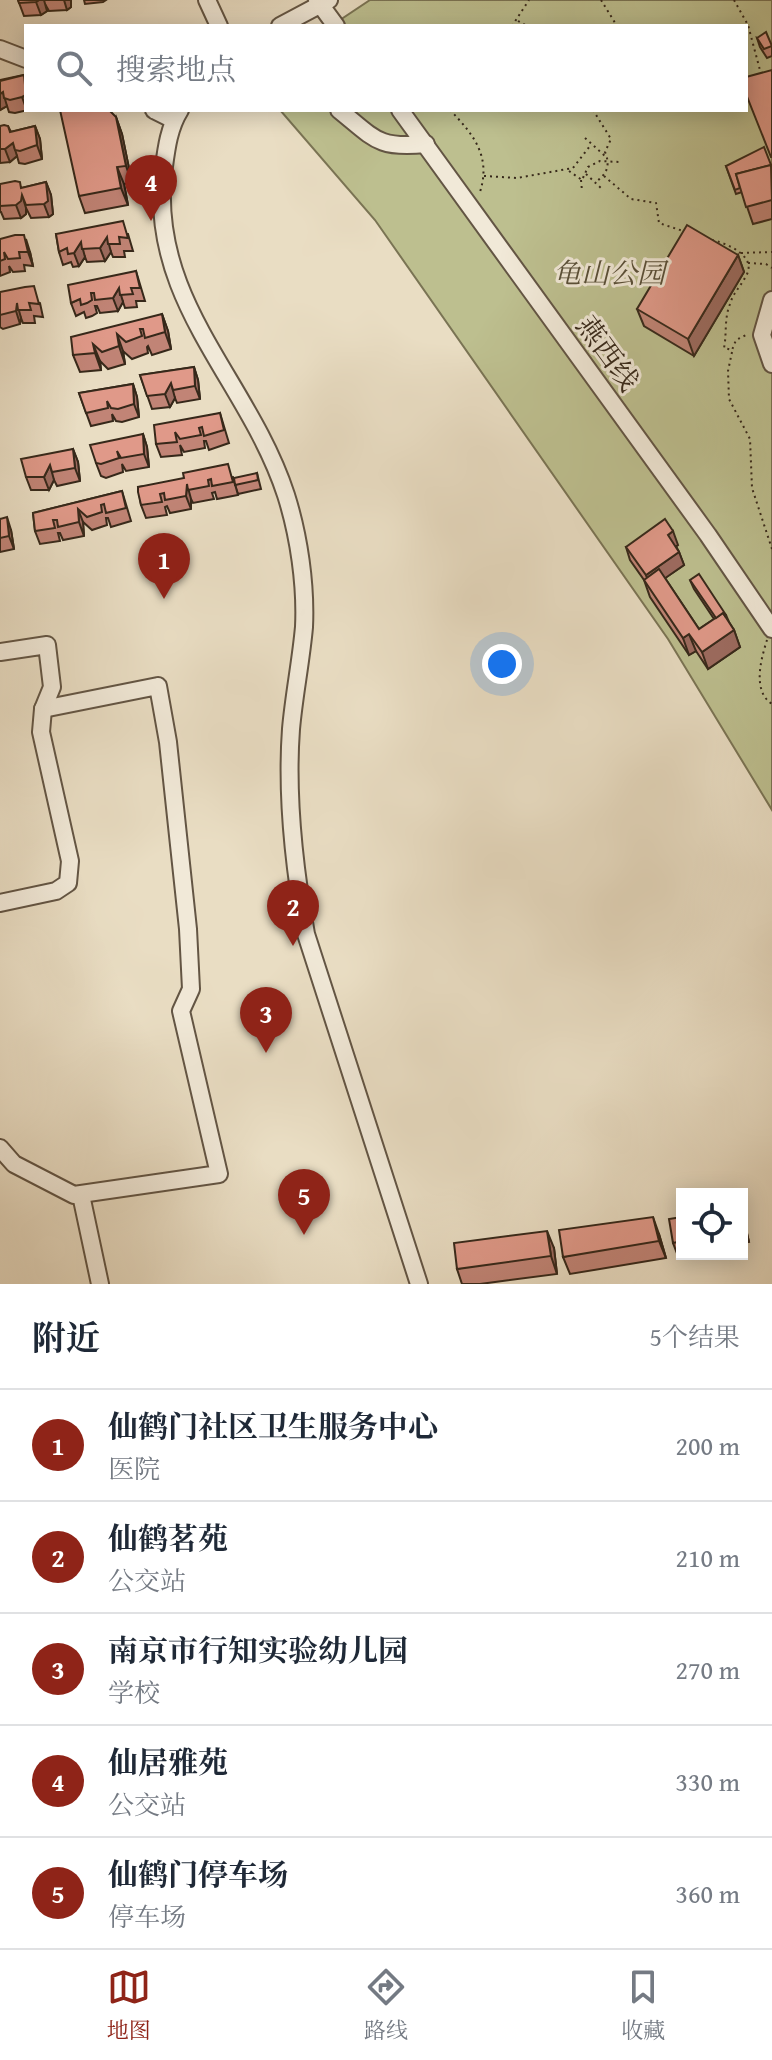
<!DOCTYPE html>
<html lang="zh">
<meta charset="utf-8">
<style>
:root{--surface:#fff;--page:#f6f6f7;--text:#1f2937;--muted:#747a83;--line:#e0e1e3;--accent:#8f2418}
body{margin:0;font-family:"Gentium Book Plus","Noto Serif SC",serif;background:var(--page);color:var(--text)}
.controls{position:absolute;right:24px;bottom:24px;display:grid;overflow:hidden;border-radius:0px;box-shadow:0 4px 20px #0003}
.controls button{width:72px;height:72px;display:grid;place-items:center;padding:0;border:0;border-bottom:2px solid var(--line);background:var(--surface);color:var(--text);font:40px sans-serif}
.you{position:absolute;left:502px;top:664px;width:28px;height:28px;margin:-20px;border:6px solid #fff;border-radius:50%;background:#1a73e8;box-shadow:0 0 0 12px #1a73e833}
.badge{display:grid;place-items:center;width:52px;height:52px;border-radius:50%;background:var(--accent);color:#fff;font-size:26px;font-weight:700}
.pin{position:absolute;translate:-50% -66px;filter:drop-shadow(0 2px 4px #0008)}
.pin::after{content:'';position:absolute;top:42px;width:28px;height:24px;background:inherit;clip-path:polygon(0 0,100% 0,50% 100%)}
.list{margin:0;padding:0;list-style:none}
h2{display:flex;justify-content:space-between;align-items:center;height:104px;margin:0;padding:0 32px;font-size:34px}
h2 small{font-size:26px;font-weight:400;color:var(--muted)}
.list li{display:grid;grid-template-columns:52px 1fr auto;gap:24px;align-items:center;box-sizing:border-box;height:112px;padding:0 32px;border-top:2px solid var(--line)}
.list b{display:block;font-size:30px;white-space:nowrap}
.list p{margin:0;font-size:26px;white-space:nowrap;color:var(--muted)}
.list em{font-size:26px;font-style:normal;color:var(--muted)}
.icon{flex:none;width:44px;height:44px;fill:none;stroke:currentColor;stroke-width:2;stroke-linecap:round;stroke-linejoin:round}
.map{position:relative;flex:none;width:772px;height:1284px;overflow:hidden}
.search{position:absolute;background:var(--surface);box-shadow:0 4px 20px #0003;left:24px;right:24px;top:24px;height:88px;display:flex;align-items:center;gap:20px;box-sizing:border-box;padding:0 28px;border-radius:0px;color:var(--muted);font-size:30px}
.sheet{height:664px;background:var(--surface)}
nav{display:flex;justify-content:space-around;align-items:center;box-sizing:border-box;height:112px;border-top:2px solid var(--line);background:var(--surface);font-size:22px;color:var(--muted)}
nav a{display:grid;justify-items:center;gap:4px}
nav .on{color:var(--accent)}
.map>svg:first-child{display:block}
</style>
<div class="map">
<svg width="772" height="1284" viewBox="0 0 772 1284">
<rect width="100%" height="100%" fill="#e9ddc3"/>
<filter id="stains"><feTurbulence type="fractalNoise" baseFrequency=".0025" numOctaves="4"/><feColorMatrix values="0 0 0 0 .2 0 0 0 0 .09 0 0 0 0 .02 0 0 0 .5 -.17"/></filter>
<radialGradient id="worn" r=".72"><stop offset=".6" stop-color="#630" stop-opacity="0"/><stop offset="1" stop-color="#630" stop-opacity=".3"/></radialGradient>
<!-- green -->
<path fill="#bdbf8f" stroke="#7a7454" stroke-width="2" d="M370,0h402v810l-104,-171 -293,-419 -95,-110h466v-84h-415z"/>
<g fill="none" stroke-linecap="round" stroke-linejoin="round">
<defs>
<g id="minor">
<path d="M207,0l12,26"/>
<path d="M317,0l19,26"/>
<path d="M280,26l49,-26"/>
<path d="M0,49l26,10"/>
<path d="M154,110l20,10"/>
<path d="M180,110c-12,19 -14,42 -17,64 -13,129 86,207 123,321 13,41 20,90 18,132 -3,34 -10,68 -13,102 -5,68 3,138 15,205l113,350"/>
<path d="M339,110c36,29 39,39 87,34"/>
<path d="M400,110l308,425 64,94"/>
<path d="M772,300l-10,35 10,29"/>
<path d="M0,652l47,-7 5,42 -9,22 -2,23 29,129 -2,22 -12,8 -56,12"/>
<path d="M0,1148l14,16 60,31 145,-21 -38,-163 10,-22 -3,-60 -20,-187 -10,-56 -115,23"/>
<path d="M81,1195l19,89"/>
</g>
</defs>
<!-- minor casing -->
<use href="#minor" stroke="#635544" stroke-width="20"/>
<!-- path -->
<g stroke="#36281a" stroke-width="2" stroke-dasharray="2 4" stroke-linecap="butt">
<path d="M601,0l16,26"/>
<path d="M734,0l14,25 13,49"/>
<path d="M518,21l9,5"/>
<path d="M512,26l17,-26"/>
<path d="M450,110c25,26 42,48 29,85"/>
<path d="M593,110l18,29 -6,13c5,12 3,21 -8,29"/>
<path d="M585,138l20,18"/>
<path d="M569,171l13,9 6,-13 12,-6 19,1"/>
<path d="M586,174l15,14"/>
<path d="M484,176l33,2 56,-10 17,-22"/>
<path d="M604,176l27,23 25,4 3,20 24,8"/>
<path d="M581,180l1,11"/>
<path d="M712,240c14,3 46,16 34,36 -5,10 -13,17 -16,28 -6,15 -3,29 -6,44l8,2 4,-10 12,-6"/>
<path d="M741,253l31,-1"/>
<path d="M748,263l18,1 6,4"/>
<path d="M732,352l-4,19 1,28 21,40 2,49 20,61"/>
<path d="M767,640c-6,19 -15,51 5,64"/>
</g>
<!-- minor -->
<use href="#minor" stroke="#f1e9d8" stroke-width="16"/>
</g>
<!-- wall -->
<g fill="#c18476" stroke="#36281a" stroke-width="2">
<path d="M18,0h53v7l-4,3 -18,1 -4,-7 2,7 -6,4 -17,1z"/>
<path d="M84,0h22l-3,2 -18,2z"/>
<path d="M757,38l15,7v11l-5,2 -7,-11z"/>
<path d="M24,75l2,4v31h2l-13,3 -6,-1 -2,-6 -7,4v-30z"/>
<path d="M116,117l6,17 10,49 -8,1 4,21 -43,8 -6,-17z"/>
<path d="M0,126h8l3,6 24,-6 5,13 2,20 -17,5 -6,-1 -2,-7 -7,6 -10,1z"/>
<path d="M726,166l46,1v52l-19,5 -11,-32 -6,2z"/>
<path d="M46,182l5,13 2,19 -4,3 -18,1 -5,-10v6l-5,4 -17,1 -3,-7h-1v-28l22,4z"/>
<path d="M56,234h72l5,17h-9l1,6h-12l-2,-5 -6,9 -18,1 -2,-5 -6,9 -6,1 -2,-5 -8,3 -4,-13z"/>
<path d="M0,239l30,13 3,14 -9,-1 1,6 -12,1 -4,-6 1,6 -10,4z"/>
<path d="M738,255l6,17 -50,84 -50,-30 -7,-17z"/>
<path d="M136,271l9,30h-9l1,6 -12,1 -2,-6 -5,9 -18,2 -3,-7h-2l2,7 -5,3 -6,2 -2,-6 -8,4 -5,-13z"/>
<path d="M0,292l40,11 3,14 -9,-1 1,7h-12l-2,-5 -1,6 -17,5 -3,-2z"/>
<path d="M162,314l6,17 3,18 -19,6 -4,-9 -1,1 1,6 -16,6 -9,-8 2,13 -17,5 -8,-8 1,9 -21,2 -7,-17z"/>
<path d="M194,367l4,13 2,19 -23,4 -2,-5 -5,9 -18,2 -12,-34z"/>
<path d="M133,384l4,13 2,20 -17,5 -6,-1 -4,-7 1,7 -22,5 -12,-33z"/>
<path d="M220,413l9,30 -20,7 -3,-9h-2l1,7 -21,4 -4,-7 2,10 -21,2 -5,-13z"/>
<path d="M143,434l4,13 2,20 -23,4 -4,-7 1,8 -17,6 -5,-2 -5,-13z"/>
<path d="M73,449l5,13 2,19 -23,5 -3,-6 -5,10h-18l-5,-13z"/>
<path d="M257,473l4,16 -23,5 -3,-9z"/>
<path d="M233,477l5,18 -21,4 -2,-7 -3,1 2,6 -21,4 -2,-4v10l-21,4 -3,-7 -2,1 2,8 -21,3 -5,-13 -3,-18z"/>
<path d="M122,491l9,30 -20,6 -3,-9h-2l1,7 -15,5 -9,-8 1,14 -21,4 -3,-7h-2l2,8 -20,3 -5,-13 -2,-18z"/>
<path d="M0,519l11,11 3,19 -14,3z"/>
<path d="M678,545l-2,1 3,6 5,13 -19,13 34,51 15,-10 -20,-30 -4,-9 36,35 3,7 5,8 6,17 -32,22 -12,-18 -7,4 -39,-58 -6,-17 -14,-20 -4,-13z"/>
<path d="M742,1214l7,28 -7,1z"/>
<path d="M682,1217v37h5l-9,2 -5,-13z"/>
<path d="M659,1234l7,24 -96,16 -7,-17z"/>
<path d="M554,1248l3,26 -77,10h-18l-5,-15z"/>
</g>
<!-- shaded-wall -->
<g fill="#9d6b60" stroke="#36281a" stroke-width="2">
<path d="M39,0h5l3,11 -6,4 -5,-13z"/>
<path d="M64,0h7v7l-4,3z"/>
<path d="M3,92l4,14 -7,4v-16z"/>
<path d="M26,95v13l-4,-11z"/>
<path d="M116,117l6,17 10,49 -6,-17z"/>
<path d="M35,126l5,13 2,20 -5,-14z"/>
<path d="M13,143l4,13 -7,6 -5,-13z"/>
<path d="M117,167l7,17 4,21 -7,-17z"/>
<path d="M46,182l5,13 2,19 -4,3 -5,-13z"/>
<path d="M22,195l4,13v6l-5,4 -5,-13z"/>
<path d="M107,237l4,15 -6,9 -5,-13z"/>
<path d="M26,239l4,13 3,14 -5,-14z"/>
<path d="M81,242l4,15 -6,9 -5,-13z"/>
<path d="M738,255l6,17 -50,84 -6,-17z"/>
<path d="M119,288l4,14 -5,9 -5,-13z"/>
<path d="M17,303l4,15 -1,6 -4,-13z"/>
<path d="M162,314l6,17 3,18 -6,-17z"/>
<path d="M117,334l6,17 2,13 -6,-18z"/>
<path d="M93,344l7,17 1,9 -6,-17z"/>
<path d="M194,367l4,13 2,19 -5,-13z"/>
<path d="M171,383l4,15 -5,9 -5,-13z"/>
<path d="M133,384l4,13 2,20 -5,-13z"/>
<path d="M143,434l4,13 2,20 -5,-13z"/>
<path d="M73,449l5,13 2,19 -5,-13z"/>
<path d="M50,465l4,15 -5,10 -5,-13z"/>
<path d="M187,484l4,15v10l-5,-13z"/>
<path d="M78,509l5,13 1,14 -5,-14z"/>
<path d="M7,517l4,13 3,19 -5,-13z"/>
<path d="M673,531l5,14 -5,3 -5,-13z"/>
<path d="M679,552l5,13 -33,23 -5,-13z"/>
<path d="M734,630l6,17 -32,22 -6,-17z"/>
<path d="M689,634l7,17 -7,4 -6,-17z"/>
<path d="M742,1214l2,5 5,23 -5,-13z"/>
<path d="M653,1217l6,17 7,24 -7,-17z"/>
<path d="M547,1231l7,17 3,26 -6,-18z"/>
</g>
<!-- building -->
<g fill="#e09989" stroke="#36281a" stroke-width="2">
<path d="M18,0h21l-3,2 -17,1z"/>
<path d="M766,32l6,14 -8,3 -7,-11z"/>
<path d="M772,70v87h-1l-25,-63v-17z"/>
<path d="M24,75l2,20 -4,2 -12,3 -6,-2 -1,-6 -3,2v-13z"/>
<path d="M60,110h49l7,7 10,49 -9,1 4,21 -42,8z"/>
<path d="M4,125l4,1 2,6 25,-6 2,19 -17,6 -5,-1 -2,-7 -8,6h-5v-23z"/>
<path d="M764,147l7,18 -35,9 4,14 -5,2 -9,-24z"/>
<path d="M771,165l1,35 -26,7 -10,-33z"/>
<path d="M15,181l5,1 1,6 25,-6 2,19 -4,3 -18,1 -4,-10 -1,6 -5,4 -16,1v-22z"/>
<path d="M123,221l5,17 -9,-1 1,7h-12l-1,-7 -7,11 -18,1 -1,-7 -7,11 -6,1 -1,-6 -8,4 -3,-18z"/>
<path d="M687,225l51,30 -50,84 -51,-30z"/>
<path d="M15,235h9l4,17h-9l1,6 -12,1 -4,-7 1,7 -5,2v-22z"/>
<path d="M136,271l4,17h-9l2,6 -13,1 -1,-7 -6,10 -18,2 -1,-7h-3l1,7 -5,3 -6,2 -1,-6 -9,4 -3,-18z"/>
<path d="M34,286l5,18 -10,-1 2,7h-13l-1,-7 -1,8 -16,4v-23l25,-5z"/>
<path d="M162,314l3,18 -20,6 -2,-9h-3l2,7 -16,6 -9,-8 2,12 -17,6 -9,-8 2,9 -22,2 -2,-18z"/>
<path d="M194,367l1,19 -22,4 -2,-7 -6,11 -18,2 -7,-21z"/>
<path d="M133,384l1,20 -16,5 -7,-1 -4,-7 1,7 -22,5 -7,-20z"/>
<path d="M220,413l4,17 -20,6 -2,-9 -3,1 2,7 -21,4 -5,-7 2,10 -21,2 -2,-19z"/>
<path d="M143,434l1,20 -23,4 -4,-7 2,7 -18,6 -5,-1 -6,-18z"/>
<path d="M73,449l2,19 -23,4 -2,-7 -6,12h-18l-5,-18z"/>
<path d="M228,464l5,18 -21,4 -1,-7 -3,1 1,6 -21,4 -1,-6 -1,12 -21,4 -1,-7 -4,1 2,8 -21,3 -3,-13v-5l46,-9 -1,-5z"/>
<path d="M257,473l1,7 -23,5 -1,-7z"/>
<path d="M122,491l4,17 -20,5 -2,-9 -3,1 1,7 -15,5 -9,-8 1,13 -21,5 -1,-7h-4l2,8 -20,3 -2,-18z"/>
<path d="M7,517l2,19 -9,2v-19z"/>
<path d="M665,519l8,12 -5,4 11,17 -33,23 -20,-28z"/>
<path d="M659,569l40,60 24,-16 11,17 -32,22 -13,-18 -6,4 -39,-58z"/>
<path d="M699,574l27,41 -1,1 -2,-3 -7,5 -26,-38z"/>
<path d="M653,1217l6,24 -96,16 -4,-27z"/>
<path d="M682,1217v24l-9,2 -4,-24z"/>
<path d="M547,1231l4,25 -94,13 -3,-26z"/>
</g>
<g text-anchor="middle" stroke-width="6" stroke-linejoin="round" paint-order="stroke">
<!-- park labels -->
<g font-size="28" font-style="italic" fill="#584e37" stroke="#f1e9d8">
<text x="609" y="283">龟山公园</text>
</g>
<!-- street labels -->
<g font-size="28" fill="#36281a" stroke="#f1e9d8">
<text transform="translate(608 353) rotate(54)" y="10">燕西线</text>
</g>
</g>
<rect width="100%" height="100%" filter="url(#stains)"/>
<rect width="100%" height="100%" fill="url(#worn)"/>
</svg>
<div class="controls">
<button><svg class="icon" aria-label="locate" viewBox="0 0 24 24"><circle cx="12" cy="12" r="6"/><path d="M12 2v4M12 18v4M2 12h4M18 12h4"/></svg></button>
</div>
<div class="you"></div>
<div class="pin badge" style="left:164px;top:599px">1</div>
<div class="pin badge" style="left:293px;top:946px">2</div>
<div class="pin badge" style="left:266px;top:1053px">3</div>
<div class="pin badge" style="left:151px;top:221px">4</div>
<div class="pin badge" style="left:304px;top:1235px">5</div>
<div class="search"><svg class="icon" aria-label="search" viewBox="0 0 24 24"><circle cx="10" cy="10" r="6"/><path d="M15 15l6 6"/></svg>搜索地点</div>
</div>
<section class="sheet">
<h2>附近<small>5个结果</small></h2>
<ul class="list">
<li><span class="badge">1</span><div><b>仙鹤门社区卫生服务中心</b><p>医院</p></div><em>200 m</em></li>
<li><span class="badge">2</span><div><b>仙鹤茗苑</b><p>公交站</p></div><em>210 m</em></li>
<li><span class="badge">3</span><div><b>南京市行知实验幼儿园</b><p>学校</p></div><em>270 m</em></li>
<li><span class="badge">4</span><div><b>仙居雅苑</b><p>公交站</p></div><em>330 m</em></li>
<li><span class="badge">5</span><div><b>仙鹤门停车场</b><p>停车场</p></div><em>360 m</em></li>
</ul>
</section>
<nav>
<a class="on"><svg class="icon" aria-label="map" viewBox="0 0 24 24"><path d="M3 6l6-2 6 2 6-2v14l-6 2-6-2-6 2zM9 4v14M15 6v14"/></svg>地图</a>
<a><svg class="icon" aria-label="directions" viewBox="0 0 24 24"><path d="M12 3l9 9-9 9-9-9zM9 14v-3h6M13 9l2 2-2 2"/></svg>路线</a>
<a><svg class="icon" aria-label="saved" viewBox="0 0 24 24"><path d="M7 4h10v16l-5-4-5 4z"/></svg>收藏</a>
</nav>
